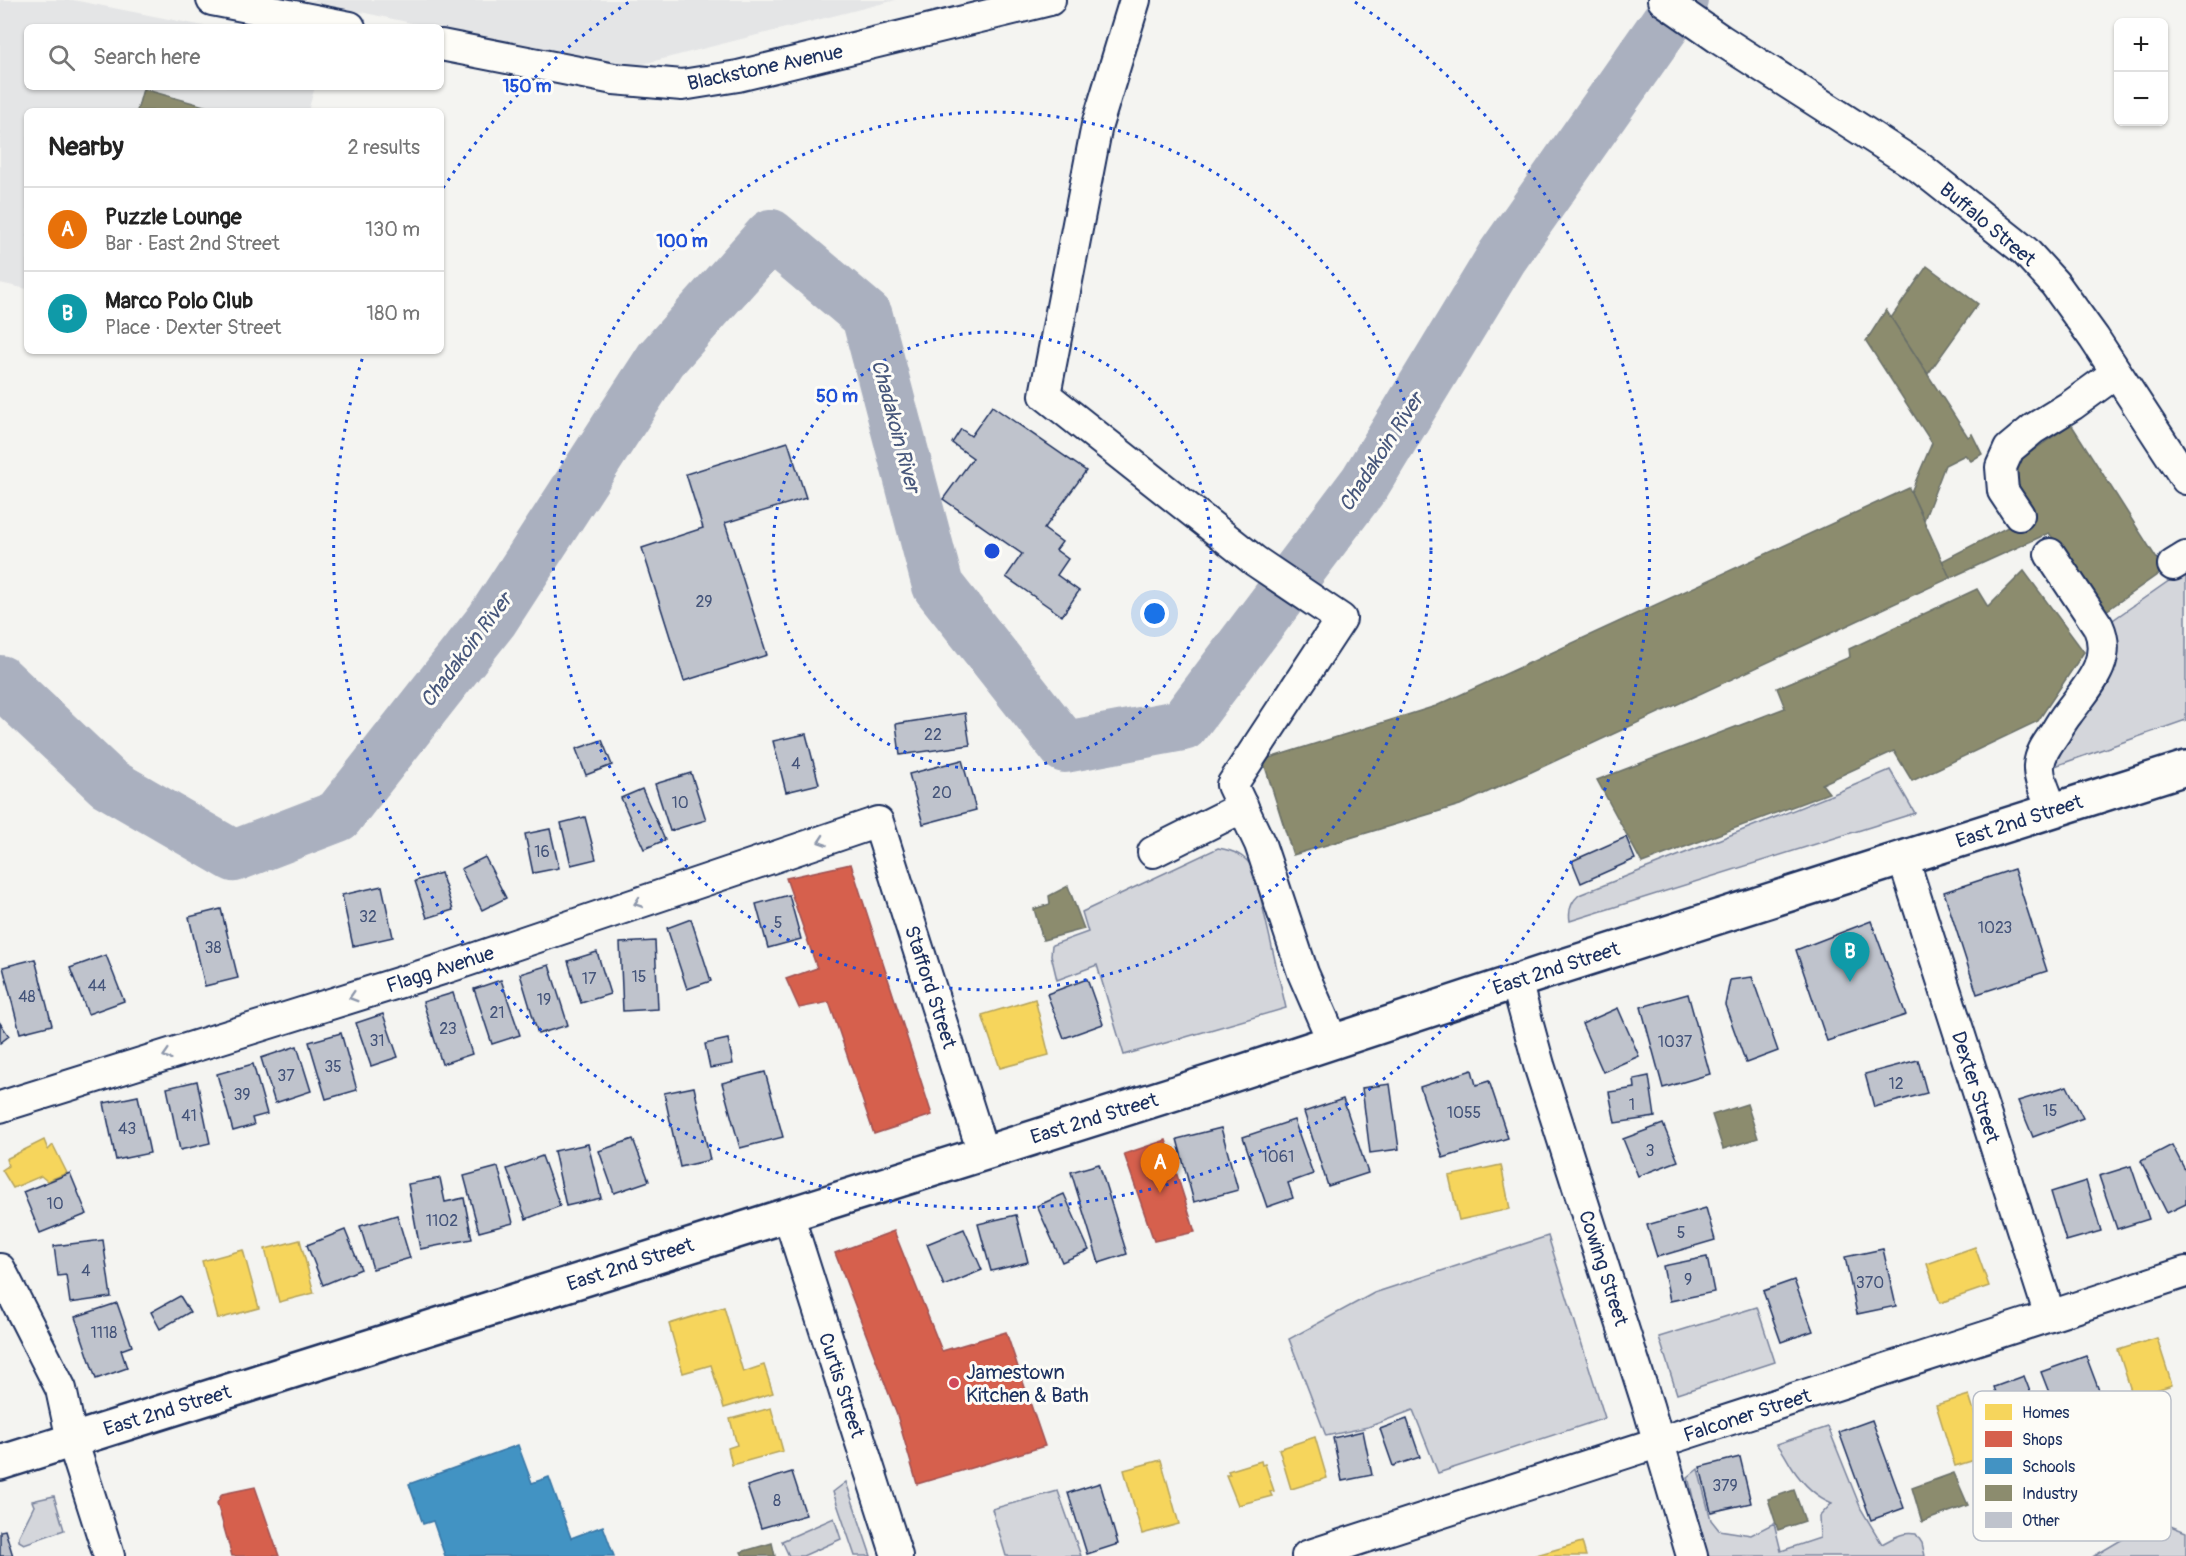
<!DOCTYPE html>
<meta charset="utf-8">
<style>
:root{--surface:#fff;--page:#f2f2f2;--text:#222;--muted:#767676;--line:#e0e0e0;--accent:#d1495b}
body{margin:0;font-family:Pangolin,sans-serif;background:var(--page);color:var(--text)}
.controls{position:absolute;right:18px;top:18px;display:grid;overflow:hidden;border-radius:9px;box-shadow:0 2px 4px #0004}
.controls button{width:54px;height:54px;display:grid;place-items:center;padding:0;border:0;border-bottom:2px solid var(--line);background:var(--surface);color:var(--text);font:30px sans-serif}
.you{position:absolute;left:1155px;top:614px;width:21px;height:21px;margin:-15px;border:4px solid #fff;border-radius:50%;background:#1a73e8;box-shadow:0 0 0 9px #1a73e833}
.badge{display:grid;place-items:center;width:39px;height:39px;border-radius:50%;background:var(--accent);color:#fff;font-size:20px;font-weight:700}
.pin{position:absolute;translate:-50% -50px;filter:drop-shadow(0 2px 3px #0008)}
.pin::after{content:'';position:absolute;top:32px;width:21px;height:18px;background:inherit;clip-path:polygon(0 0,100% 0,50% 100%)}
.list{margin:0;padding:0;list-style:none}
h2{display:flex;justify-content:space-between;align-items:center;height:78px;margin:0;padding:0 24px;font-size:26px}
h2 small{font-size:20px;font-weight:400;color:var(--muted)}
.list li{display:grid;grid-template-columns:39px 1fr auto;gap:18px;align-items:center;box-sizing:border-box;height:84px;padding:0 24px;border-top:2px solid var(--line)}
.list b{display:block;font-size:22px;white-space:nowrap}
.list p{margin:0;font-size:20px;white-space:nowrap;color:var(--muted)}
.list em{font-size:20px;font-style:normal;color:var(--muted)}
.icon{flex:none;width:33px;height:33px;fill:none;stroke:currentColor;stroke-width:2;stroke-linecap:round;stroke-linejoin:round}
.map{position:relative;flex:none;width:2186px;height:1556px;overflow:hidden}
.search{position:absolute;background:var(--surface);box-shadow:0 2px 4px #0004;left:24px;top:24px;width:420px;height:66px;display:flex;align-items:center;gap:15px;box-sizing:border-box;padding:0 21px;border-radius:9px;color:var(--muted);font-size:22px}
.panel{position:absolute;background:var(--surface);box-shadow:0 2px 4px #0004;left:24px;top:108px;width:420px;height:246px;border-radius:9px}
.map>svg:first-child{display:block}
</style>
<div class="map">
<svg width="2186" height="1556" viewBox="0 0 2186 1556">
<rect width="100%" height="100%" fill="#f4f4f1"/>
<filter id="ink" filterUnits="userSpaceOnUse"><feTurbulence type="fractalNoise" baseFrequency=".0167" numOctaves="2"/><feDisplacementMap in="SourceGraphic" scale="12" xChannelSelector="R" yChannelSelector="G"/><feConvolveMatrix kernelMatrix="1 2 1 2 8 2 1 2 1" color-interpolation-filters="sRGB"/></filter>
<g filter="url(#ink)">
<!-- built -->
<g fill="#e4e5e6">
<path d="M0,0h73l136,27h-182v60h288l-7,24h-281v178l-27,-6z"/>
<path d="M305,0h591l-273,69 -182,-40v-2h-11z"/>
</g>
<!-- green -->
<g fill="#d4d6db" stroke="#78829c" stroke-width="1.5">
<path d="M2186,569v151l-131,46 6,-23 48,-61 8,-25v-20l-7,-15z"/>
<path d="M1890,770l25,43 -345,108c-2,-11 1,-19 9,-26l250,-99z"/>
<path d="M1218,848c17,3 26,7 36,21l32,139 -162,47 -27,-90 -40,15 -6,-25 1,-10 36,-13 -6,-20z"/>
<path d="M1548,1236l57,182 -167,55 -25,-63 -45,17 -42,9 -37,-97 85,-46z"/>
<path d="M1757,1307l18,55 -98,32 -18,-57z"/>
<path d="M1828,1427l33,82 21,35c13,-7 19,-12 34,-10l6,9 3,13h-218l-19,-79 10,-8 13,51 8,10 32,5 23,-12 7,28 39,-13 -1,-21 13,-14c-17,-7 -29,-19 -39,-34 -6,-9 -9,-17 -16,-25z"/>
<path d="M846,1482l25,74h-16l-22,-64z"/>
<path d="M1058,1491l23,65h-75l-14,-47z"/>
<path d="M54,1496l10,34 -40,14 -5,-3v-5l15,-30 -2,-5z"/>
<path d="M834,1518l7,21 -38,17h-14l-7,-15z"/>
<path d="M2155,1520l31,12v24h-92z"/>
</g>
<!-- homes -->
<g fill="#f6d55c" stroke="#b4a35d" stroke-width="1.5">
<path d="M1035,999l14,56 -49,13 -18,-53z"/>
<path d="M44,1140l4,10 5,-5 14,28 -20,8 -6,-5 -28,12 -11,-18 6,-4 -2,-7z"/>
<path d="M1501,1165l9,44 -51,11 -10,-44z"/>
<path d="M300,1240l14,53 -35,9 -14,-53z"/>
<path d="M1975,1247l14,39 -49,17 -13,-39z"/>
<path d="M243,1250l16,58 -41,11 -16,-58z"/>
<path d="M724,1307l19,65 21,-7 9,28 -49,15 -13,-43 -28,8 -14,-49z"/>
<path d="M2157,1338l15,47 -39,12 -15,-47z"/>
<path d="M1969,1395l19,61 -33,10 -19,-61z"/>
<path d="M771,1408l12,43 -51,14 -4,-17 9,-3 -7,-26z"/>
<path d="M1315,1437l12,41 -36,11 -12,-40z"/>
<path d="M1161,1460l18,64 -37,10 -18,-64z"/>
<path d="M1261,1461l1,4 3,-1 9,27 -4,1 2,4 -34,9 -12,-30h4l-2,-4z"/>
<path d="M1582,1542l4,14h-53z"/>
</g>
<!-- shops -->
<g fill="#d6604d" stroke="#9e5152" stroke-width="1.5">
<path d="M851,864l81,251 -58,19 -45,-132 -30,6 -13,-29 31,-11 -31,-90z"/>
<path d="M1166,1140l29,92 -41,9 -30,-87z"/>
<path d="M894,1231l48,120 64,-19 39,114 -128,38 -20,-69 -62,-162z"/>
<path d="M255,1487l24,69h-47l-15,-53 5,-9z"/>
</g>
<!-- schools -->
<path fill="#4393c3" stroke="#3775a5" stroke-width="1.5" d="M518,1445l14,38 17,-6 22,61 32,-12 11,30h-169l-12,-35 -10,3 -14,-40z"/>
<!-- industry -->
<g fill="#8c8c6e" stroke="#6a7069" stroke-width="1.5">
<path d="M143,89l79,22h-85z"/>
<path d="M1927,266l51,38 -50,70 -37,-56z"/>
<path d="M1886,310l82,127 4,-3 10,20 -11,7 -6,-6 -20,10 -21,55 -13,-28 21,-49 -66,-102z"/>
<path d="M2071,424l93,146 -58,41 -57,-78 -99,45 -8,-17 91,-47 -26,-45z"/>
<path d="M1909,488l41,90 -490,227 -167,50 -30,-95 173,-54z"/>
<path d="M2024,571l60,81 -46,69 -126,60 -18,-30 -72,33 7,9 -187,70 -45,-83 188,-72 -8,-20 73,-31 -1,-8 128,-60 11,18z"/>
<path d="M1068,886l16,43 -41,11 -9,-31 16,-5 -1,-8z"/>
<path d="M1747,1104l11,34 -35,11 -11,-34z"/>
<path d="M1954,1473l14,32 -46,17 -10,-34z"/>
<path d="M1794,1490l11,31 -27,9 -10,-31z"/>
<path d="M772,1543l3,13h-32l-2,-4z"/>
</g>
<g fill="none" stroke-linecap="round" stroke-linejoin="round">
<!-- river -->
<path stroke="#aab0bf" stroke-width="52" d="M0,681l108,102 126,73 104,-40 154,-196 169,-261 110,-124 96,81 71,270 127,161 118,-22 182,-242 137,-226 180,-257"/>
</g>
<!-- building -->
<g fill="#bfc3cc" stroke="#1b2f5e" stroke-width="1.5">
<path d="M992,406l94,65 -42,58 18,13 -6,8 12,9 -11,16 22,16 -17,25 -56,-39 16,-23 -79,-55 30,-41 -21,-15 9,-14 10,7z"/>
<path d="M788,442l18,56 -81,25 42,132 -83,26 -42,-133 61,-20 -17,-54z"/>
<path d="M965,713l5,32 -70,10 -4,-31z"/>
<path d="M806,734l13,50 -33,8 -13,-51z"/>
<path d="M602,740l10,25 -26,10 -10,-26z"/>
<path d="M962,760l14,50 -53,14 -14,-50z"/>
<path d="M691,773l15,47 -36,11 -15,-47z"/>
<path d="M642,789l23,51 -21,9 -23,-51z"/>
<path d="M585,817l11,42 -25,6 -10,-42z"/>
<path d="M550,829l9,39 -26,5 -8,-39z"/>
<path d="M1626,837l9,22 -54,24 -9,-22z"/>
<path d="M485,857l21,41 -24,12 -21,-41z"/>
<path d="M2014,869l33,102 -70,23 -33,-102z"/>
<path d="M441,873l12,37 -26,8 -12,-37z"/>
<path d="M382,886l11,51 -40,9 -11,-51z"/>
<path d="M789,895l12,44 -33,9 -12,-44z"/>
<path d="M221,909l17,69 -33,8 -16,-69z"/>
<path d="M691,919l20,62 -24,8 -20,-61z"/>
<path d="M1871,921l35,94 -79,26 -31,-91z"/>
<path d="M655,941l3,68 -35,2 -3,-68z"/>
<path d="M597,952l13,42 -29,9 -13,-42z"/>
<path d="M106,955l18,46 -36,13 -18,-46z"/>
<path d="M35,959l17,66 -32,8 -17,-66z"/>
<path d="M549,965l19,60 -30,9 -18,-60z"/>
<path d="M1752,977l26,74 -32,12 -21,-58 5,-25z"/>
<path d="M1087,979l16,45 -39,14 -17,-44z"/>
<path d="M501,980l19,55 -28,9 -18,-55z"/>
<path d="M453,993l19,61 -30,10 -19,-62z"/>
<path d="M1688,994l22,80 -47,14 -22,-81z"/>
<path d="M1618,1008l21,48 -36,16 -21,-48z"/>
<path d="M383,1014l15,43 -27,9 -15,-43z"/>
<path d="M0,1023l9,13 -9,7z"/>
<path d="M341,1033l16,57 -31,9 -17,-57z"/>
<path d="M728,1039l5,25 -23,4 -5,-24z"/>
<path d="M297,1046l14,45 -36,12 -14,-45z"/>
<path d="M1918,1060l9,33 -53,14 -9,-33z"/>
<path d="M253,1064l14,50 -15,4 2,7 -21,6 -16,-57z"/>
<path d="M1472,1070l4,15 13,-4 19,57 -65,20 -23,-71z"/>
<path d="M765,1072l18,65 -43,11 -18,-65z"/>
<path d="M1649,1076l6,41 -40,6 -6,-31 26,-4 -1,-9z"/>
<path d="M197,1081l13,62 -30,7 -13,-62z"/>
<path d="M1390,1084l9,65 -29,4 -8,-65z"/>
<path d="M2067,1086l16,32 -50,19 -15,-36z"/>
<path d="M694,1087l16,73 -30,7 -16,-74z"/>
<path d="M138,1096l12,57 -34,7 -12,-57z"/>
<path d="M1343,1099l25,74 -40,13 -24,-74z"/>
<path d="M1294,1120l19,54 -25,9 5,15 -26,9 -24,-70z"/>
<path d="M1663,1124l15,37 -40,15 -15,-37z"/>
<path d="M1221,1128l17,62 -44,12 -17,-63z"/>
<path d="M633,1139l16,42 -35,12 -15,-42z"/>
<path d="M588,1144l13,54 -35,8 -12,-55z"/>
<path d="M2172,1145l14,27v32l-19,9 -26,-52z"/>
<path d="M542,1156l18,50 -34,13 -19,-50z"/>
<path d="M1099,1164l28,90 -28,9 -28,-91z"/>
<path d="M2131,1166l18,53 -32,10 -18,-53z"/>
<path d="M498,1167l15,56 -34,9 -15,-56z"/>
<path d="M70,1173l17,41 -47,19 -17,-41z"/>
<path d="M440,1178l5,24 19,-4 8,41 -52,10 -12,-65z"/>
<path d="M2086,1181l15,50 -35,10 -15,-49z"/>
<path d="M1064,1194l25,56 -27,12 -25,-56z"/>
<path d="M1706,1208l9,32 -58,17 -10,-32z"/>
<path d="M397,1215l13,43 -37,11 -13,-43z"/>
<path d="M1016,1215l12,47 -37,9 -13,-47z"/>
<path d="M964,1229l18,41 -38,16 -17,-42z"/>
<path d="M345,1230l16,39 -38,16 -16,-40z"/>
<path d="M103,1240l8,57 -41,6 -4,-28 -8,1 -4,-30z"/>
<path d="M1883,1249l13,57 -39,8 -12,-57z"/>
<path d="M1707,1257l7,35 -44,9 -7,-35z"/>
<path d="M1794,1280l19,51 -32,11 -18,-51z"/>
<path d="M180,1296l10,16 -30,17 -9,-17z"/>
<path d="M117,1303l15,43 -11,4 6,18 -31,11 -21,-62z"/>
<path d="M2086,1356l20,53 -44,17 -21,-54z"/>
<path d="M2024,1376l21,55 -31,12 -20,-56z"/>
<path d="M1407,1419l13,38 -27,9 -13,-37z"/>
<path d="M1872,1420l32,88 -33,12 -32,-88z"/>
<path d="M1363,1431l9,44 -30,6 -9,-43z"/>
<path d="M1740,1457l11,46 -40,9 -11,-45z"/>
<path d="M792,1472l14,43 -45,13 -14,-42z"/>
<path d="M1100,1483l18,61 -31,10 -19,-61z"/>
<path d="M5,1530l8,26h-13v-25z"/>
</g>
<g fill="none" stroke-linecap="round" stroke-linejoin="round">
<defs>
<g id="minor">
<path d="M212,0l138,27"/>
<path d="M1135,0l-38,125 -52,270 210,166 86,58 -109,166 28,59 43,129 30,69"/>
<path d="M1663,0l58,40 198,127 106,84 30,33 39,54 92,141"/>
<path d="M441,45l173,34 68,6 56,-9 312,-76"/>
<path d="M2019,515l-16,-24 -2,-24 8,-18 24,-20 39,-24 44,-32"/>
<path d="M2050,554l48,72c16,35 -11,61 -30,87 -5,6 -9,13 -13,20 -7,10 -15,20 -16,33 -1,14 9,31 13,44"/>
<path d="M2173,565l13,-8"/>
<path d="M1153,852l90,-45"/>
<path d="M1903,858l147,458"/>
<path d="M1516,981l23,84 109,341 44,150"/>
<path d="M0,1107l449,-140 429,-145 105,331"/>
<path d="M788,1214l109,342"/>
<path d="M0,1269l61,120 11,51 37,116"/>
<path d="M1307,1556l879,-284"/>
</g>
<path id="major" d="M0,1463l1223,-385 331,-109 632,-201"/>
</defs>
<!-- minor casing -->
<use href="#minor" stroke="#1b2f5e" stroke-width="34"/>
<!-- major casing -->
<use href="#major" stroke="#1b2f5e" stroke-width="38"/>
<!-- minor -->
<use href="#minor" stroke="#fdfcf7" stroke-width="30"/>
<!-- major -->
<use href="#major" stroke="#fdfcf7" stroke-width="33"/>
</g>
<!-- one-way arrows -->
<defs><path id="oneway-chevron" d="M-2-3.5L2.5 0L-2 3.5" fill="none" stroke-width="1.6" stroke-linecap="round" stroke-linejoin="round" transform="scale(1.5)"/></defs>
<g stroke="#8c96aa">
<use href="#oneway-chevron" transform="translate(822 841) rotate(161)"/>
<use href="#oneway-chevron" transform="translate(638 903) rotate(161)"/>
<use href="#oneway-chevron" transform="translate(353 997) rotate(163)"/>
<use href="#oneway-chevron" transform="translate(167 1055) rotate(163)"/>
</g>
</g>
<!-- distance rings -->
<g fill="none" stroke="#1d4ed8" stroke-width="3" stroke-dasharray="3 6">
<circle cx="992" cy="551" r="219"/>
<circle cx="992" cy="551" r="439"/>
<path d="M443 188A658 658 0 0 1 629 2M1355 2A658 658 0 1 1 364 353"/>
</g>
<!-- markers -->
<circle fill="#d1495b" stroke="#fdfcf7" stroke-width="2" cx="954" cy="1383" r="6"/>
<g text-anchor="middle" stroke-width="6" stroke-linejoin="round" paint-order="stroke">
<!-- number labels -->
<g font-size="16" fill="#44547a">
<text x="704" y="607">29</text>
<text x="933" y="740">22</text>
<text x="796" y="769">4</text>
<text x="942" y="798">20</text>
<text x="680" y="808">10</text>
<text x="542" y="857">16</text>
<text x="368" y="922">32</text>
<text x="778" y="928">5</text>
<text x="1995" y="933">1023</text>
<text x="213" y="953">38</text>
<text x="639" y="982">15</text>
<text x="589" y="984">17</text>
<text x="97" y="991">44</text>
<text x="27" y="1002">48</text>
<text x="544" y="1005">19</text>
<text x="497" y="1018">21</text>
<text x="448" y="1034">23</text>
<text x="377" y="1046">31</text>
<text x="1675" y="1047">1037</text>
<text x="333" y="1072">35</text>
<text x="286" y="1081">37</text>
<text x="1896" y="1089">12</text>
<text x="242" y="1100">39</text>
<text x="1632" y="1110">1</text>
<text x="2050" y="1116">15</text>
<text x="1464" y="1118">1055</text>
<text x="189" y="1121">41</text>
<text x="127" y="1134">43</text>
<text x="1650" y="1156">3</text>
<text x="1278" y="1162">1061</text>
<text x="55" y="1209">10</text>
<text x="442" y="1226">1102</text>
<text x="1681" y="1238">5</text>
<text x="86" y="1276">4</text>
<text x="1688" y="1285">9</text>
<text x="1870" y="1288">370</text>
<text x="104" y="1338">1118</text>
<text x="1725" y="1491">379</text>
<text x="777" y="1506">8</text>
</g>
<!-- street labels -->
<g font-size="20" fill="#1b2f5e" stroke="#fdfcf7">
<text transform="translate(765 67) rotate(-12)" y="7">Blackstone Avenue</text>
<text transform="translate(1988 224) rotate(40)" y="7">Buffalo Street</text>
<text transform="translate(2019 821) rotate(-18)" y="7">East 2nd Street</text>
<text transform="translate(1556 968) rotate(-18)" y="7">East 2nd Street</text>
<text transform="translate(440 969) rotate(-18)" y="7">Flagg Avenue</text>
<text transform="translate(931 987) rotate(72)" y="7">Stafford Street</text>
<text transform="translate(1976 1087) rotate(72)" y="7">Dexter Street</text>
<text transform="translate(1094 1118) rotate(-17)" y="7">East 2nd Street</text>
<text transform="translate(630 1264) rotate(-18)" y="7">East 2nd Street</text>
<text transform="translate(1604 1268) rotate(72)" y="7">Cowing Street</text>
<text transform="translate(842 1385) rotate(72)" y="7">Curtis Street</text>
<text transform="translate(167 1410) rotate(-17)" y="7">East 2nd Street</text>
<text transform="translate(1747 1415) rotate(-18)" y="7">Falconer Street</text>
</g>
<!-- poi labels -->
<g font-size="20" fill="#1b2f5e" stroke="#fdfcf7" text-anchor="start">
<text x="966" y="1379">Jamestown<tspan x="966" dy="23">Kitchen &amp; Bath</tspan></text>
</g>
<!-- water labels -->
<g font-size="21" font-style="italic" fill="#46567b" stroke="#fdfcf7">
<text transform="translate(896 426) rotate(75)" y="7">Chadakoin River</text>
<text transform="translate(1381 452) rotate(-57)" y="7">Chadakoin River</text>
<text transform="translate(466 650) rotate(-53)" y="7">Chadakoin River</text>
</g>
</g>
<!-- legend -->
<rect x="1973" y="1391" width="198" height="150" rx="9" fill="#fdfcf7" stroke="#b9bec9" stroke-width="1.5"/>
<rect x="1985" y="1404" width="27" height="16" fill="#f6d55c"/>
<rect x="1985" y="1431" width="27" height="16" fill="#d6604d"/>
<rect x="1985" y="1458" width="27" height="16" fill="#4393c3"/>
<rect x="1985" y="1485" width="27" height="16" fill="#8c8c6e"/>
<rect x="1985" y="1512" width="27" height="16" fill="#bfc3cc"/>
<g font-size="16" fill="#1b2f5e">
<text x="2022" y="1418">Homes</text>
<text x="2022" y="1445">Shops</text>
<text x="2022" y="1472">Schools</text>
<text x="2022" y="1499">Industry</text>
<text x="2022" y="1526">Other</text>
</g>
<circle cx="992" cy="551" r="9" fill="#1d4ed8" stroke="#fdfcf7" stroke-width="3"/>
<g font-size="18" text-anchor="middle" font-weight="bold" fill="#1d4ed8" stroke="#fdfcf7" stroke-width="6" stroke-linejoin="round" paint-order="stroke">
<text x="527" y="92">150 m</text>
<text x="682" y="247">100 m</text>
<text x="837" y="402">50 m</text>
</g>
</svg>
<div class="controls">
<button>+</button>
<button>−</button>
</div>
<div class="you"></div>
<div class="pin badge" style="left:1160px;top:1193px;background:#e8710a">A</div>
<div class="pin badge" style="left:1850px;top:982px;background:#0f9aa8">B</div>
<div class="search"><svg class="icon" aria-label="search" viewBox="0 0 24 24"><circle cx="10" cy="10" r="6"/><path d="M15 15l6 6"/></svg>Search here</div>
<section class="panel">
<h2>Nearby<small>2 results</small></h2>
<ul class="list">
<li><span class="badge" style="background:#e8710a">A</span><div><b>Puzzle Lounge</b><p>Bar · East 2nd Street</p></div><em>130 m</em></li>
<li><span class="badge" style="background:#0f9aa8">B</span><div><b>Marco Polo Club</b><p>Place · Dexter Street</p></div><em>180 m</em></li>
</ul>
</section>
</div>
